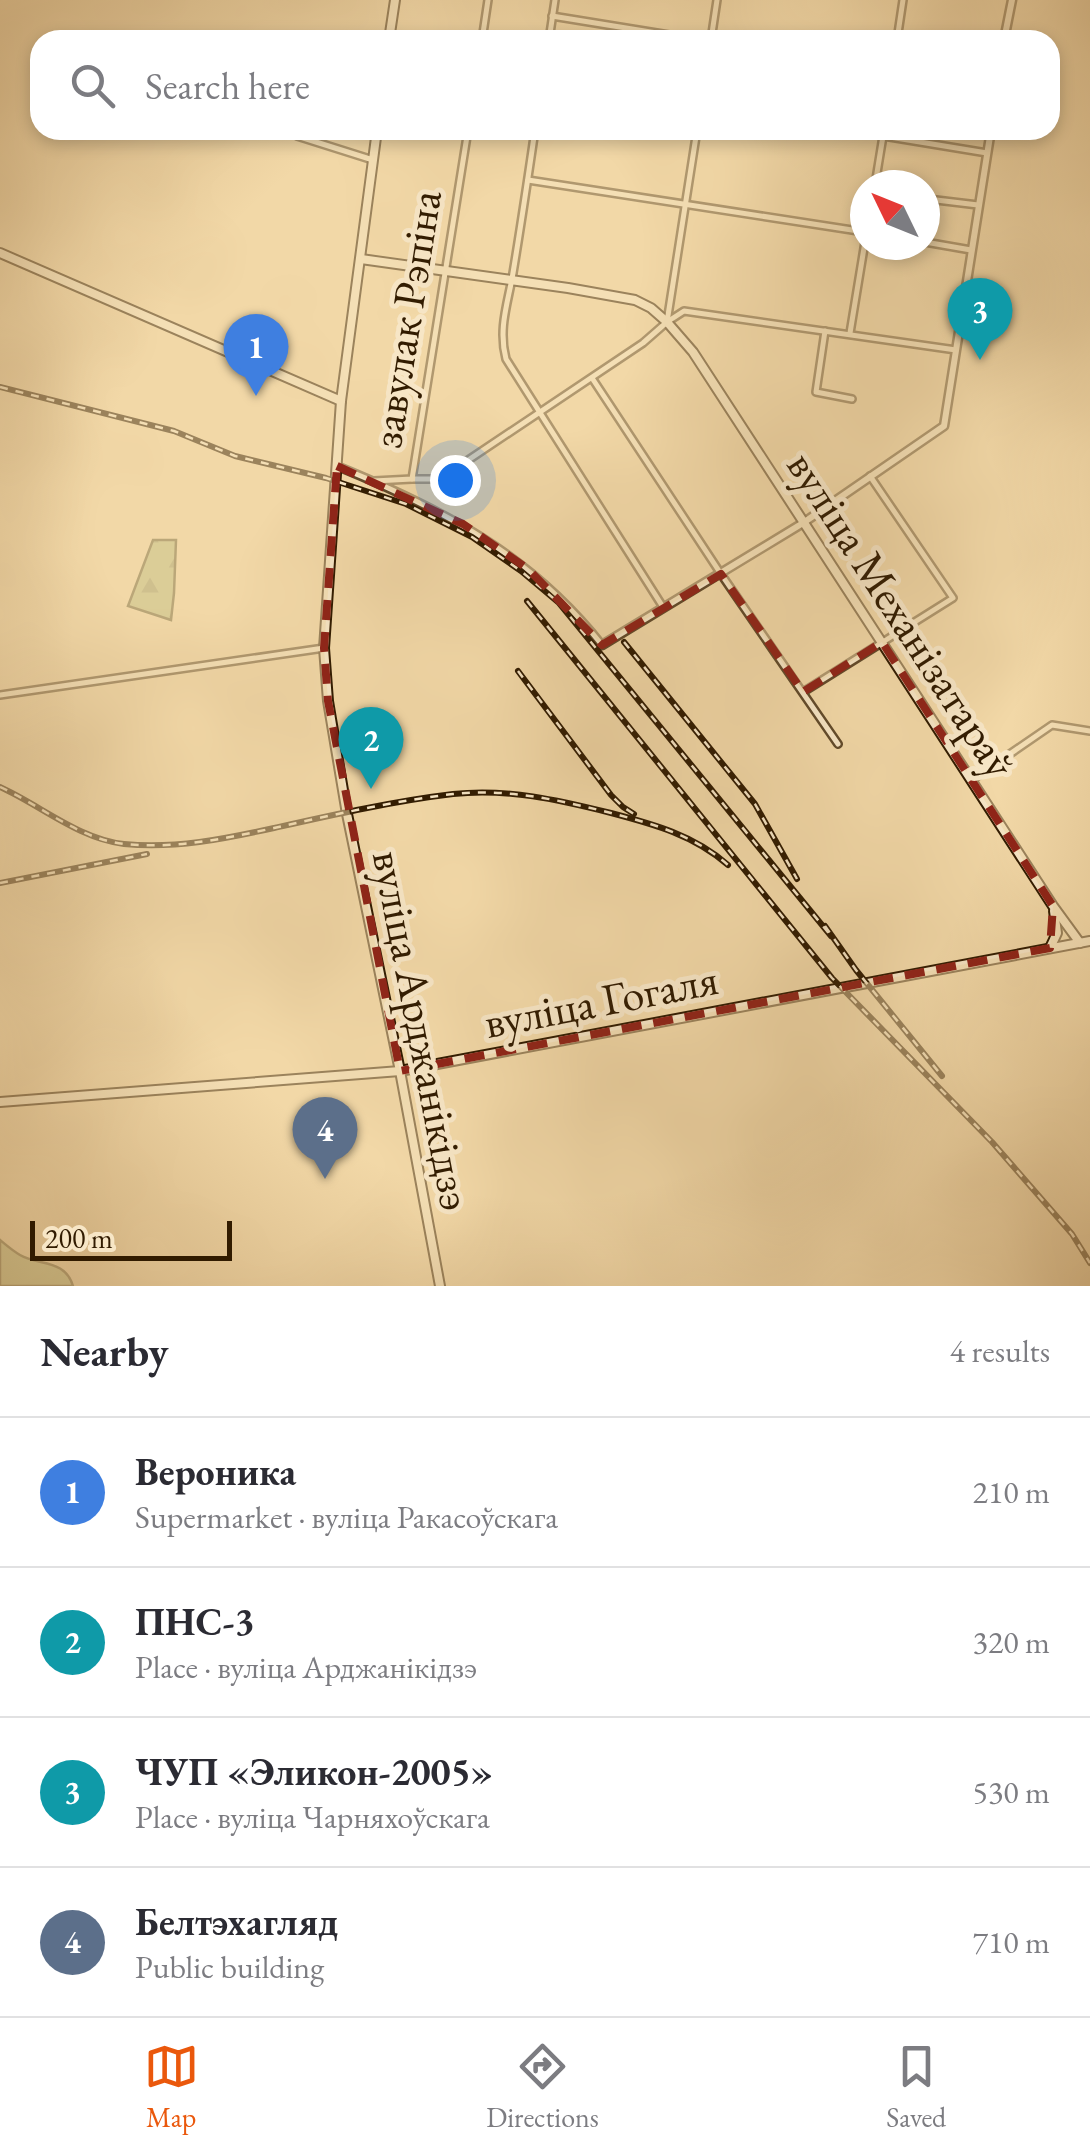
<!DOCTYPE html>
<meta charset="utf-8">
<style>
:root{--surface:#fff;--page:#f7f7f7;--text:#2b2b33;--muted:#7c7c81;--line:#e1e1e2;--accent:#ea580c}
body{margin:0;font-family:"EB Garamond",serif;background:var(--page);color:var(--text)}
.compass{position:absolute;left:850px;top:170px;width:90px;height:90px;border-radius:50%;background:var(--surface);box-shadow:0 5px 15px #0003;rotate:313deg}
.scale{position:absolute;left:30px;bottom:25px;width:202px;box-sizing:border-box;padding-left:10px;border:5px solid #311b00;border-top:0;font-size:28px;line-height:35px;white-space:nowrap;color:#311b00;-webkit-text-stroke:8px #f7e6c6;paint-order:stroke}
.you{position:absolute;left:455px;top:480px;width:35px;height:35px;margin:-25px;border:8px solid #fff;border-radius:50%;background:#1a73e8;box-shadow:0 0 0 15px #1a73e833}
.badge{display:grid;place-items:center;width:65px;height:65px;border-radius:50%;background:var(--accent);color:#fff;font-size:32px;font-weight:700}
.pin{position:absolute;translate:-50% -82px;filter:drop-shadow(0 2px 5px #0008)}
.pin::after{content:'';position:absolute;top:52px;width:35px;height:30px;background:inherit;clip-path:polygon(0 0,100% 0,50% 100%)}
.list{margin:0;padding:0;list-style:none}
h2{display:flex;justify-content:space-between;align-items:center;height:130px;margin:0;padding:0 40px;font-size:42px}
h2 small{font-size:32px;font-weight:400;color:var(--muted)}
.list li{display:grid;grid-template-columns:65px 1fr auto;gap:30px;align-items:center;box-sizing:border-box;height:150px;padding:0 40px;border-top:2px solid var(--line)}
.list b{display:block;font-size:38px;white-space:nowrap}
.list p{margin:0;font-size:32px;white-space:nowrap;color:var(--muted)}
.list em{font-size:32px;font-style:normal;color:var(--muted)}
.icon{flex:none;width:55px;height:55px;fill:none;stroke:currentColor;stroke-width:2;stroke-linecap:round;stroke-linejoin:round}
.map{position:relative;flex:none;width:1090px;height:1286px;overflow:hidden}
.search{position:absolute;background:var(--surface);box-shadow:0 5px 15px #0003;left:30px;right:30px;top:30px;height:110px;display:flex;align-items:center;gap:25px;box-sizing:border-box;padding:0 35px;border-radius:30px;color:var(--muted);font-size:38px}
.sheet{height:730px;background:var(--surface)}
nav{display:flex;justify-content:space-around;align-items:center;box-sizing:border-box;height:140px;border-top:2px solid var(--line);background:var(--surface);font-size:28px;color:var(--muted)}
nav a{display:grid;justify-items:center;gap:5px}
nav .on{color:var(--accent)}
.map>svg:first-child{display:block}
</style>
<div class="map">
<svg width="1090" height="1286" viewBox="0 0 1090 1286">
<defs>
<pattern id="forest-firs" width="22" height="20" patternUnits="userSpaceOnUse" patternTransform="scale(2.5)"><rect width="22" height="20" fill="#bfbe84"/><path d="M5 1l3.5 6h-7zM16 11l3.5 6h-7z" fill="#a5a370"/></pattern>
</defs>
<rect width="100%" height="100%" fill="#f2d8a7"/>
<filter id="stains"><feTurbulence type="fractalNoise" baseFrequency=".002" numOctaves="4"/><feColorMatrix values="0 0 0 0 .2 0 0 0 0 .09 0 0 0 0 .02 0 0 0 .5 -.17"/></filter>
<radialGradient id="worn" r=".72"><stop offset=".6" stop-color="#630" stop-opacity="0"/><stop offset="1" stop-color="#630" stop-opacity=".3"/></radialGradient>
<!-- green -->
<path fill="#bfbe84" stroke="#786c42" stroke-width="2.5" d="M0,1240c6,5 13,11 20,15 19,11 45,4 53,31h-73z"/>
<!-- forest -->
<path fill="url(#forest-firs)" stroke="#786c42" stroke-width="2.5" d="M153,540h23l-2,53 -3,27 -43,-14z"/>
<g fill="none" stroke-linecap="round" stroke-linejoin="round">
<defs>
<g id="minor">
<path d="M552,16l148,24"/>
<path d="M482,40l6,-40"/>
<path d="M549,40l6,-40"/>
<path d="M711,40l6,-40"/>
<path d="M897,40l6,-40"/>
<path d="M299,130l-2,6 76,24"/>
<path d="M535,130c-7,48 -14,95 -22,143 -5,30 -15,55 -7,86l157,248"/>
<path d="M847,130l140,23"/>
<path d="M528,180l337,52"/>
<path d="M875,185l9,-55"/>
<path d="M928,199l50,6"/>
<path d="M925,242l46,8"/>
<path d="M667,322l30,-192"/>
<path d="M825,331l-9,61 36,7"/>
<path d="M850,333l15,-91"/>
<path d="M592,378l129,196 117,170"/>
<path d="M337,466c105,43 193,88 265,179"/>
<path d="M412,479h28l203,-136 24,-21 17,-11 272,39"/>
<path d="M374,481l38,-2 56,-349"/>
<path d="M803,692l150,-94 -83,-122"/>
<path d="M0,695l324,-47"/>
<path d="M972,780l80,-55 38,6"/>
</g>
<g id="tertiary">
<path d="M1004,40l8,-40"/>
<path d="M602,645l201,-122 141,-97 47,-296"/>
</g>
<g id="secondary">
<path d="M389,40l6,-40"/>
<path d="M377,130l-36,271 -17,247 4,53 19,113 53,257 40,215"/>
<path d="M0,253l341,148"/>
<path d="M361,259l207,29 67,12 16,8 16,14 26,30 360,554 27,37"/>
<path d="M1050,948l7,-15 -3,-22"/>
<path d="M0,1102l400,-31 690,-130"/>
</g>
</defs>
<!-- minor casing -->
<use href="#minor" stroke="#614a2a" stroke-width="10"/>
<!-- tertiary casing -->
<use href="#tertiary" stroke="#614a2a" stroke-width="11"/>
<!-- secondary casing -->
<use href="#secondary" stroke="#311b00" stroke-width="12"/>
<!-- minor -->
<use href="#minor" stroke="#f7e6c6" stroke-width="5"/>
<!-- tertiary -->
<use href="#tertiary" stroke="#f7e6c6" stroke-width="6"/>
<!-- secondary -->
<use href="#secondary" stroke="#f7e6c6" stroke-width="8"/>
<defs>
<g id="rail">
<path d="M0,387l174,44 61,25 91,22 80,26 66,33 49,34 38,32 272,333"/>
<path d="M527,601l305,377 160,164 80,92 18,29"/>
<path d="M624,642l131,162 42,75"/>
<path d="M518,671l93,124 12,12 11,7"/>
<path d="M0,787c40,18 79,52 124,57 51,5 100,-5 150,-16 58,-13 120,-27 179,-34 54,-6 106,6 158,19 42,11 83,22 117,52"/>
<path d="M0,883l147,-29"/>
<path d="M825,926l31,44 86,106"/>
</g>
</defs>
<!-- rail casing -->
<use href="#rail" stroke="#311b00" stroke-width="6"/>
<!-- rail -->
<use href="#rail" stroke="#f7e6c6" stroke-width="2.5" stroke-dasharray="8" stroke-linecap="butt"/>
</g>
<!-- marked area -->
<path d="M0 0H1090V1286H0ZM337,466l126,58 65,45 74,76 119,-71 82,118 79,-50 171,264 -3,42 -650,123 -72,-370 -4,-53z" fill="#f2d8a7" fill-opacity=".55" fill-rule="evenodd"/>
<path fill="none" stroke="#8f2418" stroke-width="8" stroke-dasharray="20 12" stroke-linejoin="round" d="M337,466l126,58 65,45 74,76 119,-71 82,118 79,-50 171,264 -3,42 -650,123 -72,-370 -4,-53z"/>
<g text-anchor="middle" stroke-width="10" stroke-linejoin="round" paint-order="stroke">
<!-- street labels -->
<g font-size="45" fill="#311b00" stroke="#f7e6c6">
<text transform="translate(405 319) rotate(-81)" y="16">завулак Рэпіна</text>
<text transform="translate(902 614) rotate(57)" y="16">вуліца Механізатараў</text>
<text transform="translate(601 1000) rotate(-11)" y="16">вуліца Гогаля</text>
<text transform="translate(423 1030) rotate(79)" y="16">вуліца Арджанікідзэ</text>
</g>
</g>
<rect width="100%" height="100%" filter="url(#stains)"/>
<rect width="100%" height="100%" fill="url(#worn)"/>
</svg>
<svg class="compass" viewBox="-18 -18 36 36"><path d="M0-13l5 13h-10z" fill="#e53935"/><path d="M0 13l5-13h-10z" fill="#7c7c81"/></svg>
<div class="scale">200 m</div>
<div class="you"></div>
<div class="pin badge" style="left:256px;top:396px;background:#3f7fe0">1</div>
<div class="pin badge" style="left:371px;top:789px;background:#0f9aa8">2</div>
<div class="pin badge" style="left:980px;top:360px;background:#0f9aa8">3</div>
<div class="pin badge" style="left:325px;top:1179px;background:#5c6f8a">4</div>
<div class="search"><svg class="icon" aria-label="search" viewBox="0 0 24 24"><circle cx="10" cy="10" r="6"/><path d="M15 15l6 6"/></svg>Search here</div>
</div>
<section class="sheet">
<h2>Nearby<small>4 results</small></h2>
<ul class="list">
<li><span class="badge" style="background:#3f7fe0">1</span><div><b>Вероника</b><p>Supermarket · вуліца Ракасоўскага</p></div><em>210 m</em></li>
<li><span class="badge" style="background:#0f9aa8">2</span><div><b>ПНС-3</b><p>Place · вуліца Арджанікідзэ</p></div><em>320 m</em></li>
<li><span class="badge" style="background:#0f9aa8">3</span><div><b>ЧУП «Эликон-2005»</b><p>Place · вуліца Чарняхоўскага</p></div><em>530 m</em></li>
<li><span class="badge" style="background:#5c6f8a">4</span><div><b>Белтэхагляд</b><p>Public building</p></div><em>710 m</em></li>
</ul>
</section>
<nav>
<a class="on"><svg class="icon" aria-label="map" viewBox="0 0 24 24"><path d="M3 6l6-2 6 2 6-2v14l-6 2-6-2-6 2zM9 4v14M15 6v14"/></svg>Map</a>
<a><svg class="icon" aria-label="directions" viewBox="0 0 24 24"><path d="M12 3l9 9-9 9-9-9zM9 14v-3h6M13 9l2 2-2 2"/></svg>Directions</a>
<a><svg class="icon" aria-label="saved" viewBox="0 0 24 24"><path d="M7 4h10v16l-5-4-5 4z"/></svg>Saved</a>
</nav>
